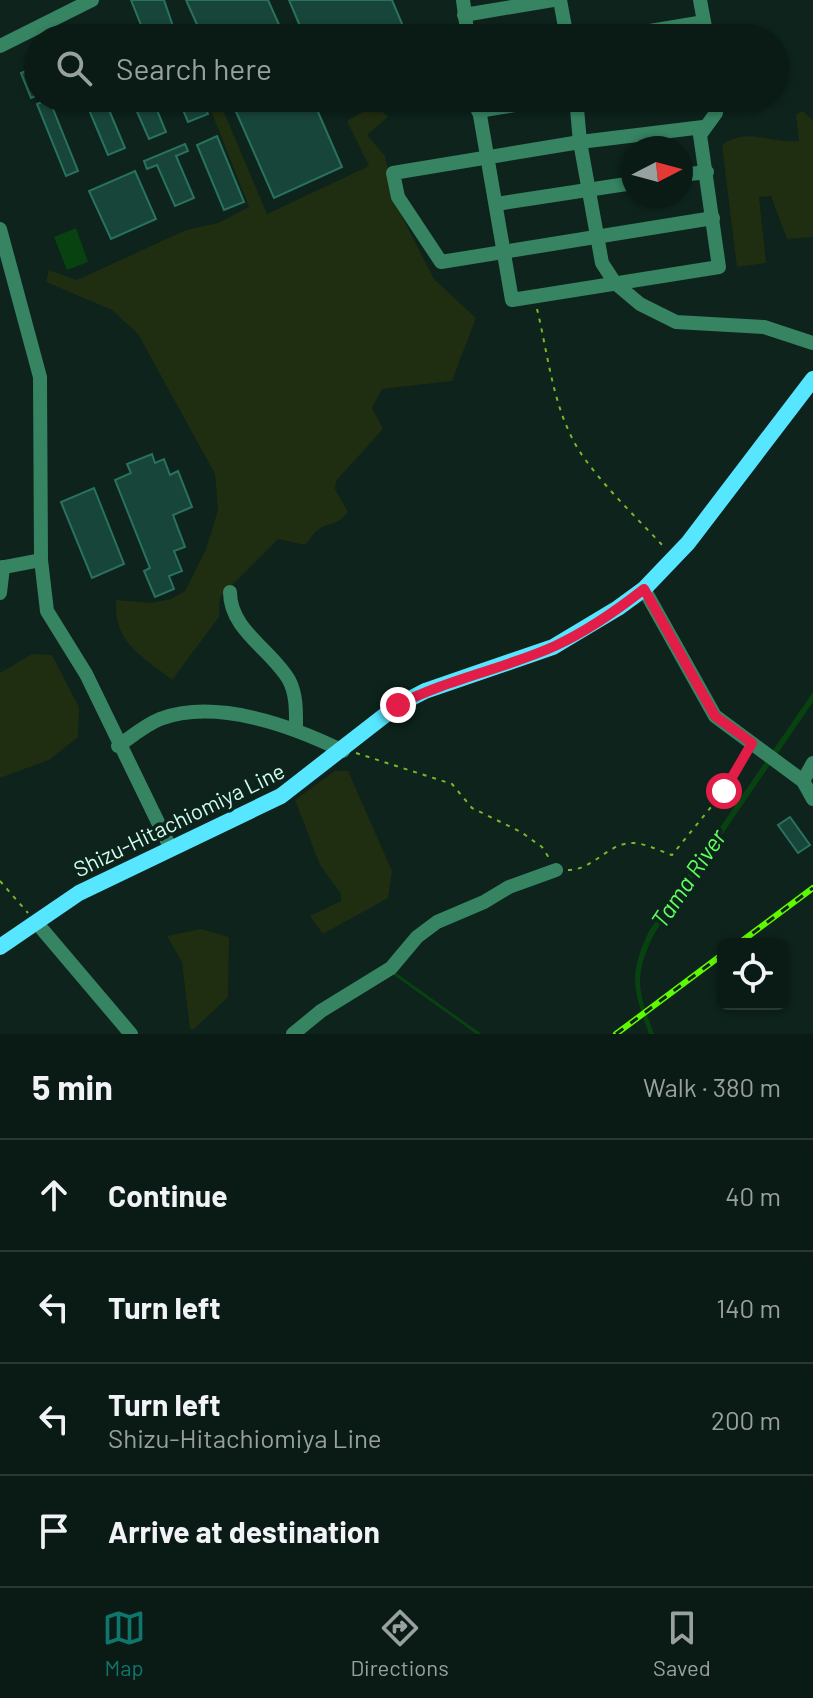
<!DOCTYPE html>
<meta charset="utf-8">
<style>
:root{--surface:#0a1a15;--page:#182722;--text:#f1f3f6;--muted:#99a1a0;--line:#2a3834;--accent:#0f766e}
body{margin:0;font-family:Barlow,sans-serif;background:var(--page);color:var(--text)}
.controls{position:absolute;right:24px;bottom:24px;display:grid;overflow:hidden;border-radius:12px;box-shadow:0 2px 6px #0004}
.controls button{width:72px;height:72px;display:grid;place-items:center;padding:0;border:0;border-bottom:2px solid var(--line);background:var(--surface);color:var(--text);font:40px sans-serif}
.compass{position:absolute;left:621px;top:136px;width:72px;height:72px;border-radius:50%;background:var(--surface);box-shadow:0 2px 6px #0004;rotate:84deg}
.stop{position:absolute;width:24px;height:24px;margin:-18px;border:6px solid #e11d48;border-radius:50%;background:#fff}
.stop.end{background:#e11d48;border-color:#fff;box-shadow:0 2px 8px #0008}
.list{margin:0;padding:0;list-style:none}
h2{display:flex;justify-content:space-between;align-items:center;height:104px;margin:0;padding:0 32px;font-size:34px}
h2 small{font-size:26px;font-weight:400;color:var(--muted)}
.list li{display:grid;grid-template-columns:52px 1fr auto;gap:24px;align-items:center;box-sizing:border-box;height:112px;padding:0 32px;border-top:2px solid var(--line)}
.list b{display:block;font-size:30px;white-space:nowrap}
.list p{margin:0;font-size:26px;white-space:nowrap;color:var(--muted)}
.list em{font-size:26px;font-style:normal;color:var(--muted)}
.icon{flex:none;width:44px;height:44px;fill:none;stroke:currentColor;stroke-width:2;stroke-linecap:round;stroke-linejoin:round}
.map{position:relative;flex:none;width:813px;height:1034px;overflow:hidden}
.search{position:absolute;background:var(--surface);box-shadow:0 2px 6px #0004;left:24px;right:24px;top:24px;height:88px;display:flex;align-items:center;gap:20px;box-sizing:border-box;padding:0 28px;border-radius:44px;color:var(--muted);font-size:30px}
.sheet{height:552px;background:var(--surface)}
nav{display:flex;justify-content:space-around;align-items:center;box-sizing:border-box;height:112px;border-top:2px solid var(--line);background:var(--surface);font-size:22px;color:var(--muted)}
nav a{display:grid;justify-items:center;gap:4px}
nav .on{color:var(--accent)}
.map>svg:first-child{display:block}
</style>
<div class="map">
<svg width="813" height="1034" viewBox="0 0 813 1034">
<rect width="100%" height="100%" fill="#0d231c"/>
<!-- green -->
<g fill="#1f2d10">
<path d="M206,98h12l49,116 102,-48 -22,-45 28,-16 13,12 -21,18 18,21 11,49 38,74 42,39 -24,63 -70,8 -10,19 11,21 -47,52 -1,8 13,23c-9,13 -18,10 -29,17 -6,4 -9,11 -14,16l-27,-6 -58,58 -1,20 -47,63c-30,-24 -59,-37 -56,-80l35,3 20,-4 14,-8 21,-42 12,-39 -3,-36 -77,-140 -26,-24 -66,-28 3,-12 28,10 109,-50 32,-7 31,-16z"/>
<path d="M802,111l11,9v117l-26,2 -16,-43 -12,1 7,66 -29,4 -15,-122c26,-19 48,-1 77,-4l-3,-26z"/>
<path d="M32,654l20,1 27,52 -1,30 -29,23 -49,18v-105z"/>
<path d="M335,771h13l44,100 -4,27 -65,36 -13,-18 31,-15v-7l-21,-29 -25,-65z"/>
<path d="M201,929l28,8 -1,60 -34,32h-4l-8,-67 -15,-26z"/>
</g>
<!-- water -->
<g fill="#074210">
<path d="M76,228l12,34 -21,8 -13,-33z"/>
<path d="M813,692v10l-159,232c-21,44 -16,56 0,100h-5c-16,-45 -21,-58 0,-103z"/>
</g>
<g fill="none" stroke-linecap="round" stroke-linejoin="round">
<!-- stream -->
<path stroke="#074210" stroke-width="3" d="M395,974l84,60"/>
</g>
<!-- building -->
<g fill="#184539" stroke="#29725e" stroke-width="2">
<path d="M131,0h33l13,38h-23l-4,-11 -7,3z"/>
<path d="M186,0h82l17,38h-82z"/>
<path d="M289,0h103l16,38h-103z"/>
<path d="M35,67l3,28 -7,3 -10,-25z"/>
<path d="M84,98h20l21,50 -17,7z"/>
<path d="M131,98h21l14,34 -17,7z"/>
<path d="M178,98h23l7,16 -20,8z"/>
<path d="M230,98h82l30,69 -68,31z"/>
<path d="M49,99l29,72 -12,5 -29,-72z"/>
<path d="M217,136l27,66 -20,8 -27,-65z"/>
<path d="M185,144l3,7 -12,5 18,42 -19,8 -18,-41 -10,4 -3,-8z"/>
<path d="M135,171l21,48 -45,20 -22,-48z"/>
<path d="M152,454l3,9 9,-4 6,16 8,-4 14,36 -19,8 12,32 -11,4 8,20 -13,5 5,13 -19,8 -11,-26 6,-3 -35,-88 16,-7 -4,-9z"/>
<path d="M94,488l30,76 -32,14 -31,-76z"/>
<path d="M790,817l20,28 -12,8 -20,-28z"/>
</g>
<g fill="none" stroke-linecap="round" stroke-linejoin="round">
<!-- path -->
<g stroke="#76b929" stroke-width="2" stroke-dasharray="4 6" stroke-linecap="butt">
<path d="M537,309c12,49 16,103 45,146 23,33 55,63 82,92"/>
<path d="M356,753l96,31 20,24 49,24 21,15 9,14"/>
<path d="M568,870c26,0 40,-28 66,-27 13,1 26,8 38,12l52,-64 23,-39"/>
<path d="M0,881l28,32"/>
</g>
<!-- minor -->
<g stroke="#368462" stroke-width="14">
<path d="M463,0l5,38"/>
<path d="M560,0l7,38"/>
<path d="M700,0l7,38"/>
<path d="M464,15l89,-15"/>
<path d="M608,38l96,-16"/>
<path d="M0,46l92,-46"/>
<path d="M477,98l35,202 207,-33 -19,-132 16,-22 -2,-15"/>
<path d="M576,98l4,44 22,121 13,20 25,21 36,18 88,5 49,16"/>
<path d="M478,111l80,-13"/>
<path d="M703,127l-123,15 -187,31 5,24 43,65 272,-44"/>
<path d="M681,175l26,-3"/>
<path d="M496,204l137,-21"/>
<path d="M0,229l40,148 1,183 6,51 39,63 85,175"/>
<path d="M0,568l41,-8"/>
<path d="M644,589l71,127 88,65 10,18"/>
<path d="M230,592c0,38 41,57 59,88 8,15 7,34 7,50"/>
<path d="M0,593l3,-26"/>
<path d="M118,746c13,-9 27,-21 42,-27 56,-21 132,7 183,32"/>
<path d="M803,781l10,-18"/>
<path d="M36,922l95,112"/>
<path d="M293,1034l28,-23 70,-43 26,-31 20,-15 47,-20 25,-15 47,-17"/>
</g>
<!-- major -->
<path stroke="#56e6ff" stroke-width="16" d="M0,947l79,-54 202,-97 117,-91 27,-14 128,-44 65,-39 26,-19 44,-46 125,-164"/>
<defs>
<g id="rail">
<path d="M738,944l75,-56"/>
<path d="M616,1034l107,-80"/>
</g>
</defs>
<!-- rail casing -->
<use href="#rail" stroke="#5efa00" stroke-width="6"/>
<!-- rail -->
<use href="#rail" stroke="#0d231c" stroke-width="3" stroke-dasharray="9" stroke-linecap="butt"/>
</g>
<g fill="none" stroke-linecap="round" stroke-linejoin="round">
<!-- route -->
<path stroke="#e11d48" stroke-width="10" d="M398,705c50,-26 106,-36 157,-59 32,-15 61,-35 89,-57l71,127 37,27 -28,48"/>
</g>
<g text-anchor="middle" stroke-width="7" stroke-linejoin="round" paint-order="stroke">
<!-- street labels -->
<g font-size="22" fill="#cfffee" stroke="#0d231c">
<text transform="translate(179 820) rotate(-26)" y="8">Shizu-Hitachiomiya Line</text>
</g>
<!-- water labels -->
<g font-size="24" font-style="italic" fill="#5fff5d" stroke="#0d231c">
<text transform="translate(689 879) rotate(-56)" y="8">Tama River</text>
</g>
</g>
</svg>
<div class="controls">
<button><svg class="icon" aria-label="locate" viewBox="0 0 24 24"><circle cx="12" cy="12" r="6"/><path d="M12 2v4M12 18v4M2 12h4M18 12h4"/></svg></button>
</div>
<svg class="compass" viewBox="-18 -18 36 36"><path d="M0-13l5 13h-10z" fill="#e53935"/><path d="M0 13l5-13h-10z" fill="#99a1a0"/></svg>
<div class="stop" style="left:724px;top:791px"></div>
<div class="stop end" style="left:398px;top:705px"></div>
<div class="search"><svg class="icon" aria-label="search" viewBox="0 0 24 24"><circle cx="10" cy="10" r="6"/><path d="M15 15l6 6"/></svg>Search here</div>
</div>
<section class="sheet">
<h2>5 min<small>Walk · 380 m</small></h2>
<ul class="list">
<li><svg class="icon" aria-label="ahead" viewBox="0 0 24 24"><path d="M12 20V5M6 11l6-6 6 6"/></svg><div><b>Continue</b></div><em>40 m</em></li>
<li><svg class="icon" aria-label="left" viewBox="0 0 24 24"><path d="M17 20v-9H6M10 6l-5 5 5 5"/></svg><div><b>Turn left</b></div><em>140 m</em></li>
<li><svg class="icon" aria-label="left" viewBox="0 0 24 24"><path d="M17 20v-9H6M10 6l-5 5 5 5"/></svg><div><b>Turn left</b><p>Shizu-Hitachiomiya Line</p></div><em>200 m</em></li>
<li><svg class="icon" aria-label="arrive" viewBox="0 0 24 24"><path d="M6 21V4h12l-3 4 3 4H6"/></svg><div><b>Arrive at destination</b></div></li>
</ul>
</section>
<nav>
<a class="on"><svg class="icon" aria-label="map" viewBox="0 0 24 24"><path d="M3 6l6-2 6 2 6-2v14l-6 2-6-2-6 2zM9 4v14M15 6v14"/></svg>Map</a>
<a><svg class="icon" aria-label="directions" viewBox="0 0 24 24"><path d="M12 3l9 9-9 9-9-9zM9 14v-3h6M13 9l2 2-2 2"/></svg>Directions</a>
<a><svg class="icon" aria-label="saved" viewBox="0 0 24 24"><path d="M7 4h10v16l-5-4-5 4z"/></svg>Saved</a>
</nav>
